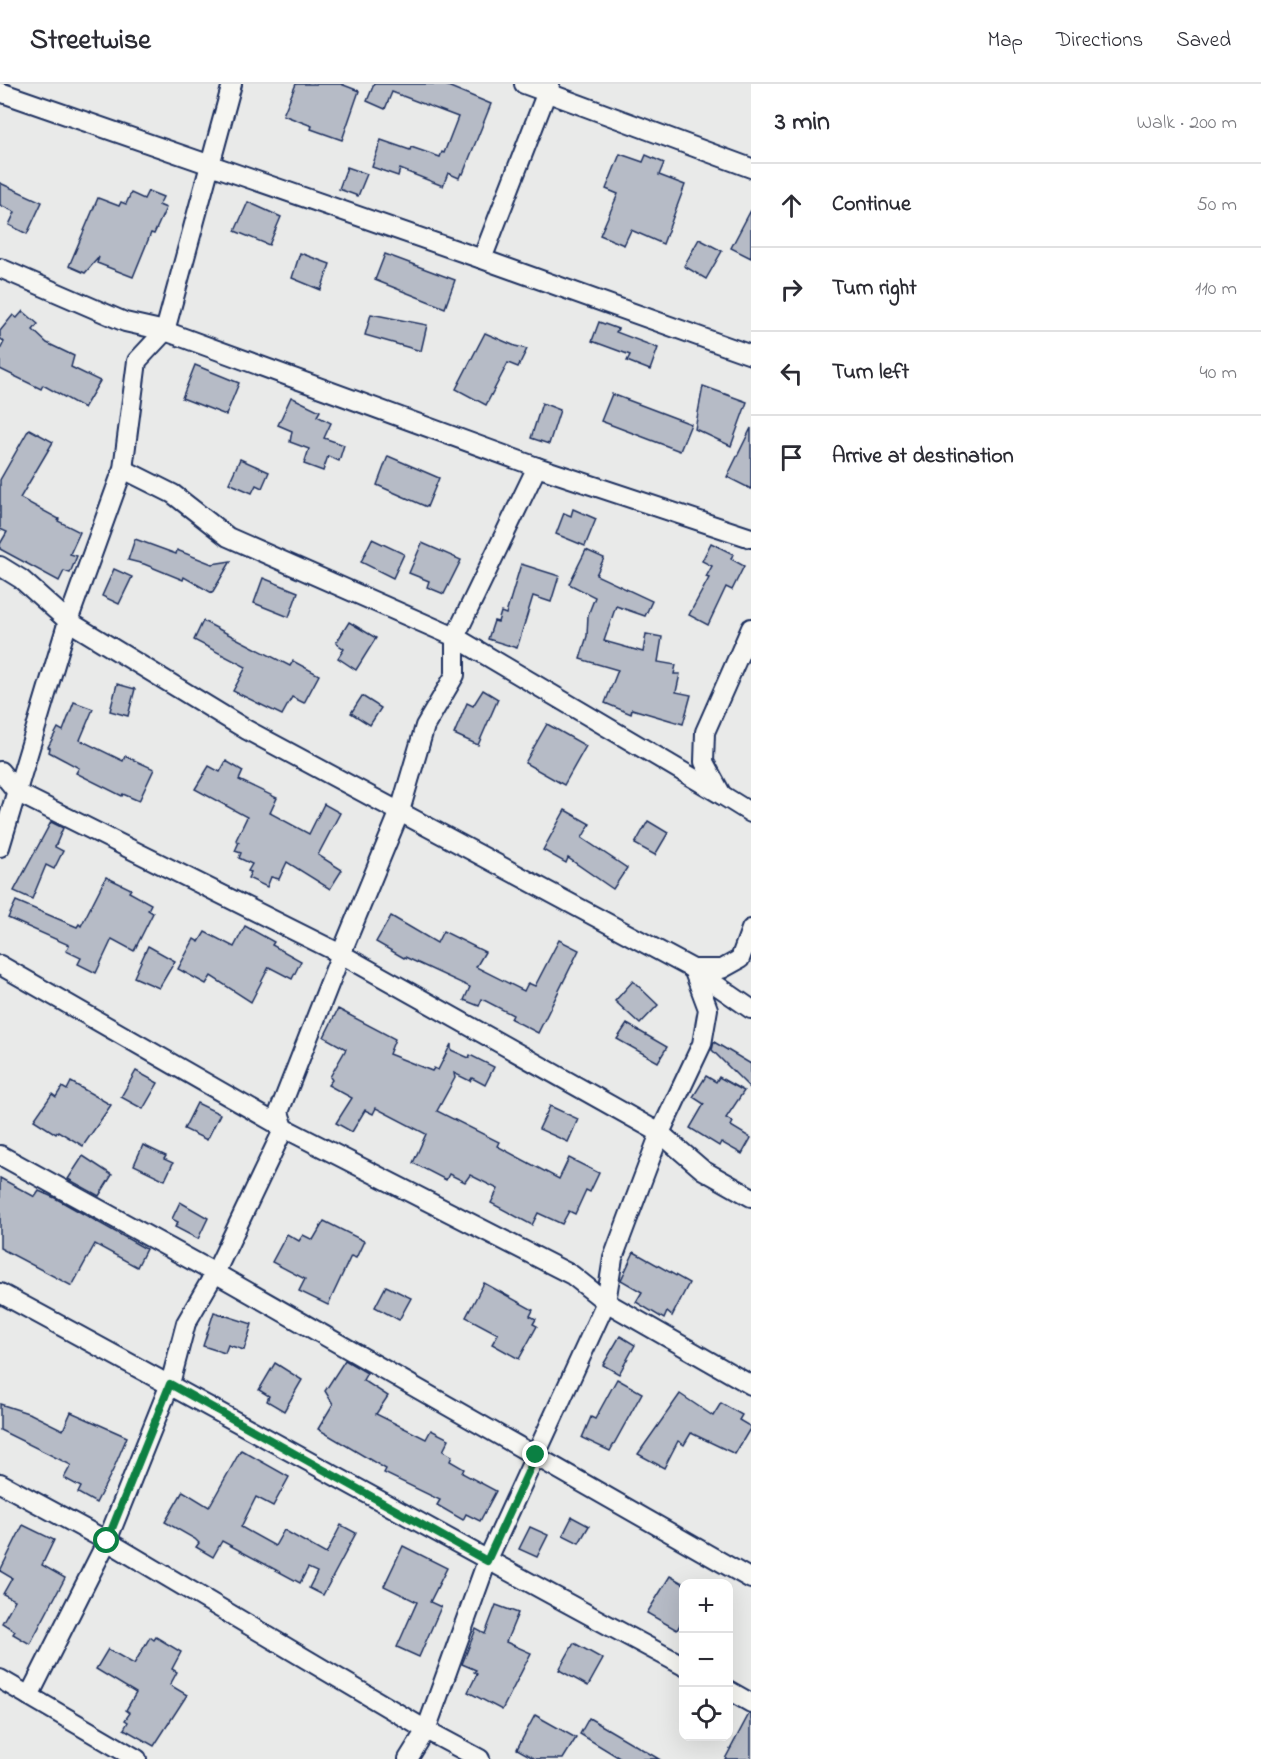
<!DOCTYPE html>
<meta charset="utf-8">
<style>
:root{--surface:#fff;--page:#f7f7f7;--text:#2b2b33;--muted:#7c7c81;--line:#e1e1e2}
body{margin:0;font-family:"Indie Flower",sans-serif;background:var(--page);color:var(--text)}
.controls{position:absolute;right:18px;bottom:18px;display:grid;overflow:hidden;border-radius:12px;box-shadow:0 6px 24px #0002}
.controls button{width:54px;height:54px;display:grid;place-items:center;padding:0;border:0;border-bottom:2px solid var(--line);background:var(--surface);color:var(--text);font:30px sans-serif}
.stop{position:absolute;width:18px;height:18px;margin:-14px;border:4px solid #0b8043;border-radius:50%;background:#fff}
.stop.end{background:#0b8043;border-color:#fff;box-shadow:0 2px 6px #0008}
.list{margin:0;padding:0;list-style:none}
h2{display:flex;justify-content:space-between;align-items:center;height:78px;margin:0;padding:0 24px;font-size:26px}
h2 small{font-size:20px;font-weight:400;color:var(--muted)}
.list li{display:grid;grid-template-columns:39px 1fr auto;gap:18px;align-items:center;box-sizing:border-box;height:84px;padding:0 24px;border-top:2px solid var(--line)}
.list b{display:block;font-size:22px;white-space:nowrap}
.list em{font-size:20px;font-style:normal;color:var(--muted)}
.icon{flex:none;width:33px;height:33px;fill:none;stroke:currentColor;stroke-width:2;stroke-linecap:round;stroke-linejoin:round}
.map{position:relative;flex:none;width:751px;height:1675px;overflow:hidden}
header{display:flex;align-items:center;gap:36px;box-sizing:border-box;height:84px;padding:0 30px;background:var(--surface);border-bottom:2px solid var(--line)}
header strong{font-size:28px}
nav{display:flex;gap:33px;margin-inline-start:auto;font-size:21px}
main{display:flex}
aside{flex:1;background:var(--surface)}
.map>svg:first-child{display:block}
</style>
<header>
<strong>Streetwise</strong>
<nav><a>Map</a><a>Directions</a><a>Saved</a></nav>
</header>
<main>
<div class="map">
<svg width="751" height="1675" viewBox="0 0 751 1675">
<rect width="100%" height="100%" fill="#e9eae9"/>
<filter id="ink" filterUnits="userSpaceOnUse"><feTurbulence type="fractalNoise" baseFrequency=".0167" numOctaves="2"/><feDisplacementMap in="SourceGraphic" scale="12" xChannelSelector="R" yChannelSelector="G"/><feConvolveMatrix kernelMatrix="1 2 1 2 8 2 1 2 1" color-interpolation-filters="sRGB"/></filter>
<g filter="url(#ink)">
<!-- building -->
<g fill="#b6bbc6" stroke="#1b2f5e" stroke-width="1.5">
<path d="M296,0h45l18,7 -17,49 -31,-11 1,-3 -29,-11z"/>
<path d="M374,0h69l48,20 -28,70 -2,-1 -2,5 -11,-5 -5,13 -43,-17 -2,7 -26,-9 9,-27 29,10 1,-3 29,10 2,-5 2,1 14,-36 -66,-25 -7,17 -18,-8z"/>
<path d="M620,70l23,8 3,-7 18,8 -5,12 26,10 -22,59 -32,-14 -7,15 -24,-10 18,-41 -12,-5z"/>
<path d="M347,83l20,7 -9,22 -19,-7z"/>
<path d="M0,99l42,19 -15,32 -18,-9 6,-13 -15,-7z"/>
<path d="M148,107l15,6 -4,8 7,3 -12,26 -3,-1 -18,44 -36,-14 2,-6 -14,16 -16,-7 29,-68 21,8 2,-4 5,2 5,-11 13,6z"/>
<path d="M248,118l33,15 -12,28 -34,-14z"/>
<path d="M751,126v48l-20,-10z"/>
<path d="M699,155l23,12 -16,28 -22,-13z"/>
<path d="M300,169l30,11 -9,26 -29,-12z"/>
<path d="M385,170l70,26 -10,28 -70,-28z"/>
<path d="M23,227l15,13 -5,6 14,13 27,13 -3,11 29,14 -16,27 -41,-23 -2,4 -41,-20v-19l4,-8 -4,-4v-7l13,-16 4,3z"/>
<path d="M371,230l56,11 -6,26 -56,-16z"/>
<path d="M599,238l19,7 -2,3 42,16 -8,22 -23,-9 3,-6 -38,-14z"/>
<path d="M485,249l30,13 12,3 -9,18 -10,-4 -22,42 -30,-16z"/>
<path d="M195,281l44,18 -13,32 -44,-17z"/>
<path d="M703,302l44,16 -16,44 -36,-17z"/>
<path d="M612,310l79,30 -11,27 -79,-30z"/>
<path d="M291,313l29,14 -3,5 14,7 -7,15 20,7 -5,16 -11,-5 -5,15 -19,-7 5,-15 -19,-7 2,-11 -14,-6z"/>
<path d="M542,319l18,7 -11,34 -18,-6z"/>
<path d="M751,344v61l-24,-12z"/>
<path d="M29,345l24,13 -33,56 39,21 -1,2 22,11 -10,22 7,2 -7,17 -6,-2 -5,10 -59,-32v-5l7,-12 -7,-3v-49z"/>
<path d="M388,372l51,22 -12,29 -50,-22z"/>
<path d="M240,375l29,13 -7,16 -6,-3 -4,8 -23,-10z"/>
<path d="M573,425l23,10 -11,27 -29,-12 8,-21 7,3z"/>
<path d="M135,455l41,15 1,-4 35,14 19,-3 -19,32 -28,-16 -1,3 -39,-16 -16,-4z"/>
<path d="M372,455l32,15 -11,24 -32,-16z"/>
<path d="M422,459l39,17 -17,34 -17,-7 2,-6 -20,-8z"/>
<path d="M711,459l22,11 -2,5 13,7 -12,24 -6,-3 -18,38 -19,-10 20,-37 -3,-1 6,-11 -10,-5z"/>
<path d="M586,466l18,8 -8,17 56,26 -7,15 -29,-10 -12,35 39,11 3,-18 16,3 -4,25 18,3 -2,9h6l-4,18 15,3 -8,29 -51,-15 -1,5 -26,-11 13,-33 -38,-11 7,-23 1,-21 7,-18 -26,-13z"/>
<path d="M521,480l38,12 -8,26 -18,-6 -16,52 -29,-9 6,-18 4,1 3,-10 5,2z"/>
<path d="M114,485l18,8 -13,27 -17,-8z"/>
<path d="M263,494l35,14 -9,25 -35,-14z"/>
<path d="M203,537l87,45 3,-5 26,14 -15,28 -12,-6 -10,18 -49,-24 13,-24 -52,-27z"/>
<path d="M349,538l27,16 -20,32 -18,-12 6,-9 -8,-6z"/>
<path d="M117,600l18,5 -7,27 -18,-5z"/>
<path d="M483,606l15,9 -20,46 -24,-11 13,-31 6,3z"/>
<path d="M362,612l19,12 -11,17 -19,-12z"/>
<path d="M74,618l19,7 -13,31 43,21 2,-5 29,13 -15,32 -16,-7 -1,2 -46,-23 3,-5 -30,-16 1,-4 -2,-1 10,-19 5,3z"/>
<path d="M547,640l39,22 -22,39 -39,-22z"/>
<path d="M226,677l17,10 -4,9 38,18 -7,15 39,21 15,-30 16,9 -22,42 24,15 -12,19 -43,-27 -8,17 -8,-2 -4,10 -19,-9 3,-6 -3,-1 4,-7 -13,-6 2,-5 -6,-2 4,-9 -3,-2 11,-23 -52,-28 14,-23 11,6z"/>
<path d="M565,726l25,14 -8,14 45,30 -14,21 -45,-31 -2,5 -23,-13z"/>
<path d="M648,737l20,12 -13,22 -20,-11z"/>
<path d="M51,738l12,6 -8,19 8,4 -9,18 -8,-4 -14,34 -18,-8z"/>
<path d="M106,793l25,12 -2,3 22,12 -3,6 5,3 -19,38 -22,-12 -16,34 -18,-9 3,-6 -15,-7 3,-6 -61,-27 8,-17 61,26 2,-3 2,2z"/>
<path d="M391,832l46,27 6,-12 42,21 -9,15 48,24 4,-8 7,3 24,-46 20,10 -41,83 -27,-14 2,-4 -31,-16 -3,7 -15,-6 6,-13 -65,-30 -1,1 -28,-16z"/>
<path d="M245,842l29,16 -2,3 29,16 -9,18 -23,-12 -18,35 -40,-26 -5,8 -28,-15 16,-30 5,3 6,-10 29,15z"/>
<path d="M148,862l27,15 -16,27 -25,-11z"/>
<path d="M633,897l25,24 -18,19 -25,-23z"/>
<path d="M338,925l57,30 -6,15 43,17 2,-3 4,2 13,-26v6l18,8 1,-3 24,12 -9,18 -13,-7 -2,3 -16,-8 1,5 -18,33 62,31 -2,4 62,33 10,-21 30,15 -9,19 -4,-2 -11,24 -6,-3 -7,13 -24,-11 -6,12 -41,-22 7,-14 -28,-14 -5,7 -16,-8 -3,6 -33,-17 13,-29 -50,-26 -3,6 -8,-4 -13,22 -16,-9 16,-25 -24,-13 4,-5 -2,-3 16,-28 -22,-12z"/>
<path d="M627,940l40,23 -9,15 -41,-23z"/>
<path d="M714,958l37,22v25l-39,-39z"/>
<path d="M136,987l22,12 -15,26 -22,-12z"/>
<path d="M706,992l10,6 3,-5 25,14 -18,27 7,4 -2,4 20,12 -9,16 -21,-12 -2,4 -29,-18 14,-24 -11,-7z"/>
<path d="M71,998l40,23 -28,41 -25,-15 -2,3 -22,-14 18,-26 4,3 6,-10 5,3z"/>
<path d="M197,1019l23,11 -13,26 -23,-11z"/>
<path d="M550,1022l28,13 -10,23 -29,-13z"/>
<path d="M143,1061l23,11 -2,3 9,4 -8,17 -31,-15z"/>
<path d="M83,1072l29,19 -13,21 -31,-17z"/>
<path d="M0,1094l35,19 4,-6 16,7 91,51 -9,18 -42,-23 -23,42 -72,-38z"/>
<path d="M180,1118l28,16 -10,21 -23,-12 3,-5 -6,-3z"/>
<path d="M324,1137l40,20 -8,17 -5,-2 -23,49 -29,-14 6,-12 -33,-17 15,-28 12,7 4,-6 10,5z"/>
<path d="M634,1168l55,31 -17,33 -5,-4 -3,7 -28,-17 6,-10 -21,-12z"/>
<path d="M484,1199l49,27 -3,6 6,3 -3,5 4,2 -18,33 -27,-15 6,-10 -32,-17z"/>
<path d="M386,1202l25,12 -12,22 -24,-13z"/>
<path d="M214,1228l38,12 -8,26 -16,-5 -3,8 -22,-7z"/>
<path d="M620,1252l15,9 -16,29 -16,-9z"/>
<path d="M345,1276l22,13 -4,7 25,16 -12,18 50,25 5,-9 18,9 -6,12 9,5 -2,5 14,8 -2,4 34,18 -16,30 -14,-7 -3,6 -26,-15 3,-5 -56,-27 2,-4 -68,-40 15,-25 -8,-13z"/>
<path d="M275,1279l27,17 -18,31 -17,-10 2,-5 -10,-6z"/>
<path d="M617,1295l25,14 -32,58 -28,-13 9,-21 4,2z"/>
<path d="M680,1310l33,22 8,-13 21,12 -3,5 12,7 -16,27 -44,-21 -7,12 -6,-4 -14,27 -26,-14z"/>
<path d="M0,1320l31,10 32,16 8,-18 56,25 -14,33 -17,33 -18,-10 3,-6 -17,-9 7,-13 -71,-35z"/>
<path d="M241,1366l48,27 -16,29 -17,-9 -15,30 34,19 9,-16 42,24 15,-29 15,8 -33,62 -14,-7 8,-16 -9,-4 -8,15 -78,-42 -9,16 -17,-10 3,-4 -4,-4 -30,-17 18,-31 26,16z"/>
<path d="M572,1433l17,9 -10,17 -16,-8z"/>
<path d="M23,1441l31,15 -12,25 23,13 -35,66 -17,-10 2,-3 -13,-8 13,-23 -12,-6 9,-16 -12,-7z"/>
<path d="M530,1443l18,8 -11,22 -18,-8z"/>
<path d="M403,1462l44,22 -17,34 11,5 -22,50 -22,-10 20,-45 -33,-16z"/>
<path d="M670,1492l14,8v34l-7,12 -30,-17z"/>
<path d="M496,1521l22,8 -12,29 25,11 -29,57 -34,-18 9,-18 -3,-2 2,-2 -14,-6 14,-35 9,5z"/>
<path d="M150,1553l4,3 2,-3 25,15 -9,17 5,3 -7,13 17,10 -33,51 -30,-17 4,-7 -3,-2 5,-7 -4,-3 10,-17 -40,-24 12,-20 26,15z"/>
<path d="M574,1559l29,16 -15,27 -29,-16z"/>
<path d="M749,1630h2v45h-26z"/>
<path d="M535,1631l41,23 -13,21h-28l-18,-10z"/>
<path d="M589,1634l70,41h-38l-41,-25z"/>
</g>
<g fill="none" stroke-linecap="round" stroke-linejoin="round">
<defs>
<g id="minor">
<path d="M524,0l227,84"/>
<path d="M0,8l482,167 269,96"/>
<path d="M482,175l68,-175"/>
<path d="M0,184l125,54 40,9 372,136 214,71"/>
<path d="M123,385l50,25 55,43 227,100 267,158"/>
<path d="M0,482l21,13 47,42 179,109 446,239 58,40"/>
<path d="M751,544l-46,104 -1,30 18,33 29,18"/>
<path d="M0,687l18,22 323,161 319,179 43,37 48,27"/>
<path d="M0,763l68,-226 55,-152 14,-108 28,-30 67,-247"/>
<path d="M0,881l284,163 288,147 34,27 145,83"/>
<path d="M0,1071l215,118 536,306"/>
<path d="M0,1209c229,123 455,251 684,373"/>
<path d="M0,1399l107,58 319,189 54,29"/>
<path d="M0,1595l137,80"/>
<path d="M728,1606l23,13"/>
<path d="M29,1612l78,-155 63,-157 16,-61 29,-50 69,-145 -5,-16 62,-158 59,-143 25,-85 30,-51v-38l82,-170"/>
<path d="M408,1675l18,-29 61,-169 119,-259 7,-44 47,-125 42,-89 6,-35 -15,-40h29l18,-10 11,-30"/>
</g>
</defs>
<!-- minor casing -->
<use href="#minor" stroke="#1b2f5e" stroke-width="22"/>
<!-- minor -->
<use href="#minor" stroke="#f6f6f2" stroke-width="18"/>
</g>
</g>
<g fill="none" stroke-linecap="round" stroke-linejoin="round" filter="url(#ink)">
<!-- route -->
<path stroke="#0b8043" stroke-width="8" d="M107,1457l63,-157 317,177 49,-106"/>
</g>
</svg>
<div class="controls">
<button>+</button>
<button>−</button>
<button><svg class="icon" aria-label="locate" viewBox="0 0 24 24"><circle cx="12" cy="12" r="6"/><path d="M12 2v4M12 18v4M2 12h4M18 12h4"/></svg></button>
</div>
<div class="stop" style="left:107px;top:1457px"></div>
<div class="stop end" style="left:536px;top:1371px"></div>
</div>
<aside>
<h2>3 min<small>Walk · 200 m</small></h2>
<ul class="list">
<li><svg class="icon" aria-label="ahead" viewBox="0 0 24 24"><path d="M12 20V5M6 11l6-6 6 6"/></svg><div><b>Continue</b></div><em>50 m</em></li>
<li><svg class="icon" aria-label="right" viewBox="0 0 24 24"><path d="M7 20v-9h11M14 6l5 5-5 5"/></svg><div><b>Turn right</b></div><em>110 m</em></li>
<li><svg class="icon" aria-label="left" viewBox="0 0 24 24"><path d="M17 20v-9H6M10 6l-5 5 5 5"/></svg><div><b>Turn left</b></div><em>40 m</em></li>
<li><svg class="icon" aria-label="arrive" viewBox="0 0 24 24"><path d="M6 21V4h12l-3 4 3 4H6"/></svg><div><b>Arrive at destination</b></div></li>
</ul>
</aside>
</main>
